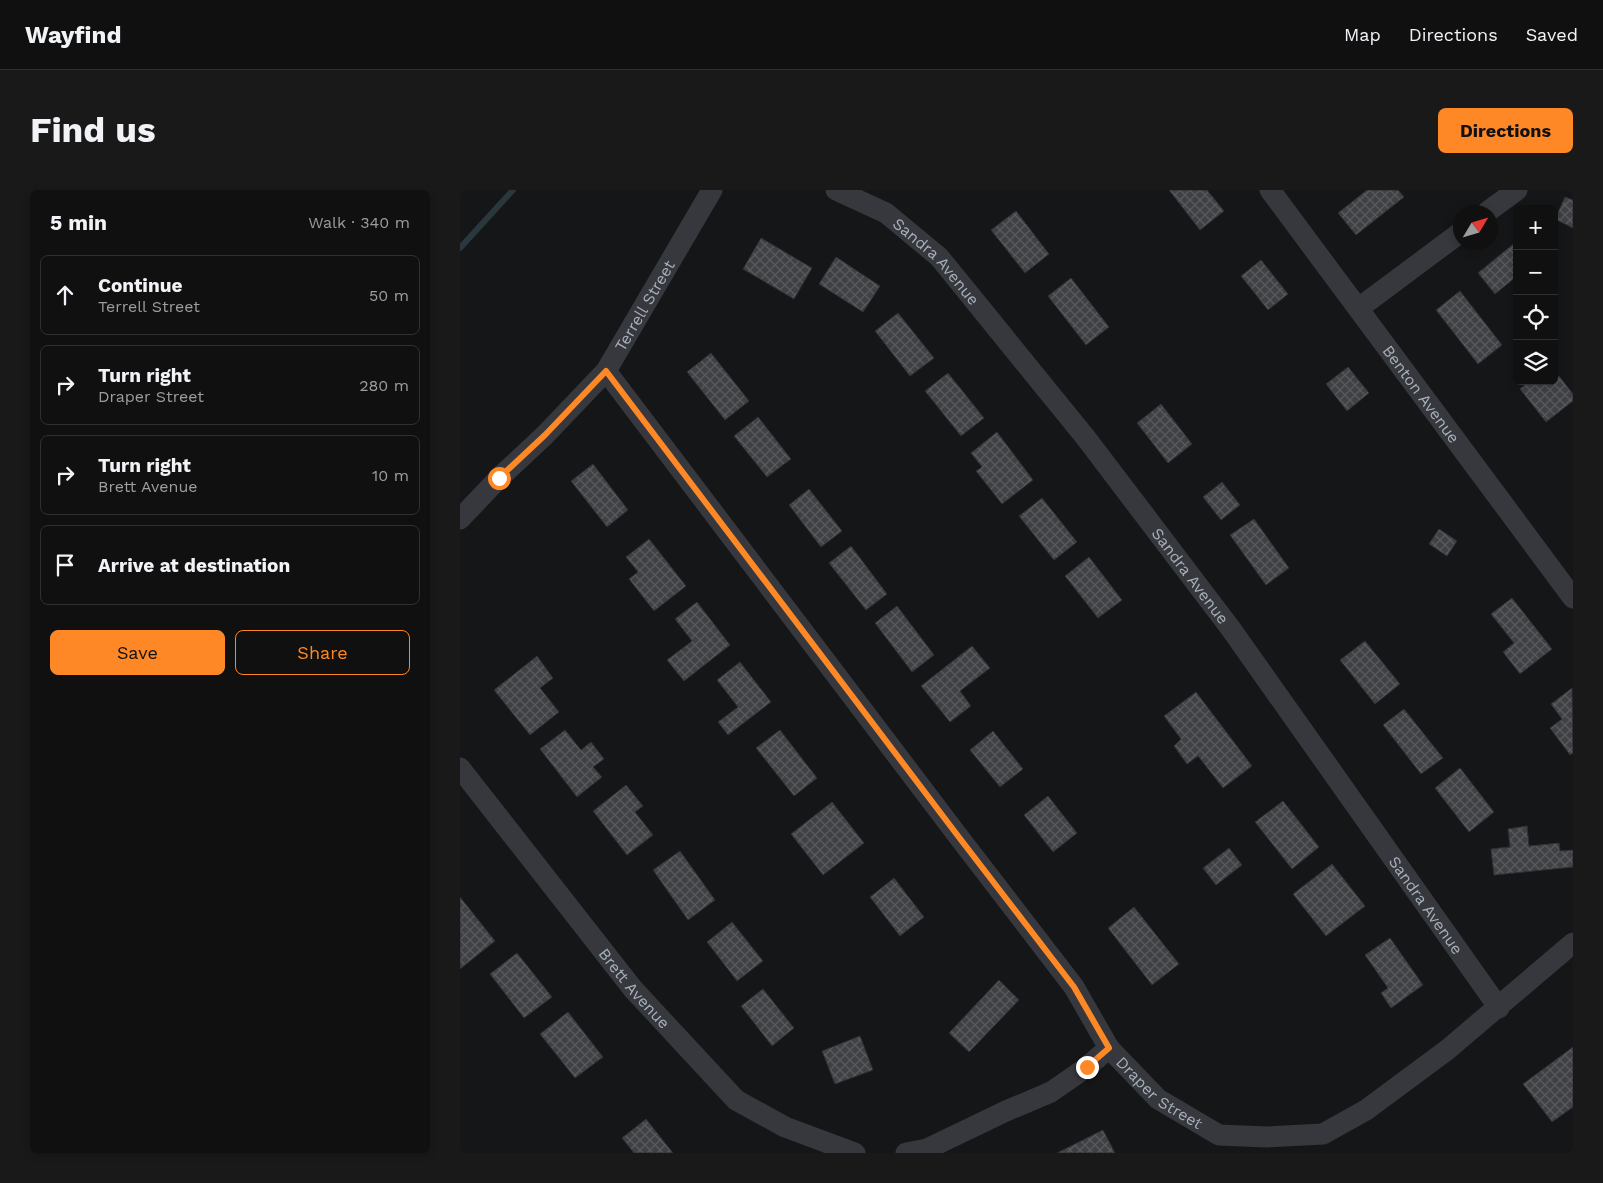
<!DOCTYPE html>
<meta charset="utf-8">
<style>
:root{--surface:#101011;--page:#19191a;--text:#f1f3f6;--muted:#9c9d9f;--line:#303031;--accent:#ff8826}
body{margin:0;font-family:"Work Sans",sans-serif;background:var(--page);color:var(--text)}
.controls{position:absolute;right:15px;top:15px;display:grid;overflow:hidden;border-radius:8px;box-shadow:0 2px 8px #0003}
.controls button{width:45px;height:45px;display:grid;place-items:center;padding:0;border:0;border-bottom:1px solid var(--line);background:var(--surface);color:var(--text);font:25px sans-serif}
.compass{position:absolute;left:993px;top:15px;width:45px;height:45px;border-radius:50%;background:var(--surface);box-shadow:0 2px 8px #0003;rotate:52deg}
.stop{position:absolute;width:15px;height:15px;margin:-11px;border:4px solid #ff8826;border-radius:50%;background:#fff}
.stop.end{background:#ff8826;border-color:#fff;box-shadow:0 1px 5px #0008}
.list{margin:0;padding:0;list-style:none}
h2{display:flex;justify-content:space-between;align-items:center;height:65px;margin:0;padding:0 20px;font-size:21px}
h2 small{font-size:16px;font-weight:400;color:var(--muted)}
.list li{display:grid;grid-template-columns:32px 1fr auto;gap:15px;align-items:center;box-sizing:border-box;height:80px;margin:0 10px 10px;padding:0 10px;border:1px solid var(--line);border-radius:8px}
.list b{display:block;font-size:19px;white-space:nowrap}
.list p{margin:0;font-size:16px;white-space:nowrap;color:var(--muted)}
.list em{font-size:16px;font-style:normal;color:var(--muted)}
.actions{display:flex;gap:10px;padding:15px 20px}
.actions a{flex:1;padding:11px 0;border:1px solid var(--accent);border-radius:8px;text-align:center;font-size:18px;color:var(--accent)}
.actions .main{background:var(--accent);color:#111}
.icon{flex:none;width:28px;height:28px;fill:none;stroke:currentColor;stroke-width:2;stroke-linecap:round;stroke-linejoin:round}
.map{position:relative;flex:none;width:1113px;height:963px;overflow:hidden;border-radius:8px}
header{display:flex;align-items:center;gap:30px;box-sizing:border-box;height:70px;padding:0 25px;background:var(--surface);border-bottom:1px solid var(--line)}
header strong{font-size:24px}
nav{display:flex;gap:28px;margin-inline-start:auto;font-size:18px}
.intro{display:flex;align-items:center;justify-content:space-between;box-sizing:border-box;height:120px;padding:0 30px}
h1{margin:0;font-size:35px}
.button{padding:12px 22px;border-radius:8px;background:var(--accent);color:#111;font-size:18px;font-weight:700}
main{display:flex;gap:30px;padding:0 30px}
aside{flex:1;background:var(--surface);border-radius:8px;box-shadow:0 2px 8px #0003}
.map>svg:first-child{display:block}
</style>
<header>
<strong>Wayfind</strong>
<nav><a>Map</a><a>Directions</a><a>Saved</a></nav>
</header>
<div class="intro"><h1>Find us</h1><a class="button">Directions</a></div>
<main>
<aside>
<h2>5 min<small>Walk · 340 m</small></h2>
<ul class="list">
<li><svg class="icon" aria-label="ahead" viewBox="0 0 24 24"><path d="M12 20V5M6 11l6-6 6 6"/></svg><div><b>Continue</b><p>Terrell Street</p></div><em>50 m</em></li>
<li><svg class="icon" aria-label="right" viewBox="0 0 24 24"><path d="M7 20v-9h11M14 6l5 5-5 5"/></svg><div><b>Turn right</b><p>Draper Street</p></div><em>280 m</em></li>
<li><svg class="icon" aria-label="right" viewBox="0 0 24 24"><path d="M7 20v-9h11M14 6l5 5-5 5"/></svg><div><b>Turn right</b><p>Brett Avenue</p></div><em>10 m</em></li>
<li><svg class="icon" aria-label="arrive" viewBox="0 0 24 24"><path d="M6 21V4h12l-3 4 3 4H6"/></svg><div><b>Arrive at destination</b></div></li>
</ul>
<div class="actions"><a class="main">Save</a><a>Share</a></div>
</aside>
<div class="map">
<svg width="1113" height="963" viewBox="0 0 1113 963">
<defs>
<pattern id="building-cross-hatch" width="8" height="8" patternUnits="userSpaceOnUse" patternTransform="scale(1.25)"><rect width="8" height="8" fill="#3f4145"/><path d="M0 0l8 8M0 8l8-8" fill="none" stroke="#585a5e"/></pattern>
</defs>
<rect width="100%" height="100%" fill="#151617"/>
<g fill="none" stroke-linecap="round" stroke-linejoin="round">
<!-- stream -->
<path stroke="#2a383d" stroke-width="6" d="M0,58l53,-58"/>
</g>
<!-- building -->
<g fill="url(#building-cross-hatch)" stroke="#2f3034">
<path d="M709,0h38l17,21 -24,19z"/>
<path d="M907,0h31l6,7 -48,38 -18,-22z"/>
<path d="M1105,7l8,3v28l-18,-9z"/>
<path d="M556,21l33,43 -24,19 -34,-43z"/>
<path d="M301,48l51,30 -18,31 -51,-30z"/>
<path d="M1057,51v35l-22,18 -17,-21z"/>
<path d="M376,67l44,29 -17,26 -44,-28z"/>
<path d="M801,70l27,34 -20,16 -27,-34z"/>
<path d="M611,88l38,49 -23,18 -38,-49z"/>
<path d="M1000,101l42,54 -24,19 -42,-54z"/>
<path d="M438,123l36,45 -24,18 -35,-45z"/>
<path d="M251,163l38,48 -24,19 -38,-48z"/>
<path d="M888,177l21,26 -22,18 -21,-27z"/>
<path d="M488,183l36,45 -23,18 -36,-45z"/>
<path d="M1099,186l14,18v7l-27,21 -26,-33 10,-8h16l2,3 6,-3z"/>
<path d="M701,214l31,40 -24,19 -31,-40z"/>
<path d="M298,227l33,42 -24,18 -33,-41z"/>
<path d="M537,242l36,48 -31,24 -26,-33 6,-4 -11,-14z"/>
<path d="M133,274l35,46 -21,17 -36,-46z"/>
<path d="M762,292l18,23 -19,15 -18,-23z"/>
<path d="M349,299l33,42 -21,16 -32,-42z"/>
<path d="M582,308l35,44 -23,18 -35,-44z"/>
<path d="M794,329l35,49 -23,17 -36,-50z"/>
<path d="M979,339l18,12 -10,15 -18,-12z"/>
<path d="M189,349l37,47 -32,25 -25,-32 9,-7 -12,-15z"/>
<path d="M391,356l36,48 -21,16 -37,-47z"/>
<path d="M629,367l33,43 -24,18 -33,-42z"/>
<path d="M1052,408l40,51 -32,25 -17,-22 11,-9 -23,-29z"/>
<path d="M237,412l33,43 -46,36 -17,-21 25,-19 -17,-22z"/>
<path d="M437,416l37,49 -22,17 -37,-49z"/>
<path d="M905,451l35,43 -25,20 -35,-44z"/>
<path d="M512,456l18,22 -30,23 11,15 -21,16 -29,-36z"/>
<path d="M77,466l16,22 -13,10 19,24 -29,23 -36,-45z"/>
<path d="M280,472l31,40 -43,33 -10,-13 20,-15 -21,-27z"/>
<path d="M1112,498l1,65 -3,2 -20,-27 12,-9 -11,-15z"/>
<path d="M736,502l56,74 -29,22 -25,-32 -11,8 -13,-18 7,-7 -17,-23z"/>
<path d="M944,519l39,49 -22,16 -38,-49z"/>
<path d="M105,540l16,20 10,-8 13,17 -11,8 9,10 -25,20 -37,-48z"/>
<path d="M320,540l37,48 -23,18 -38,-48z"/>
<path d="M533,541l30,38 -23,18 -30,-37z"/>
<path d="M1000,578l34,44 -25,20 -34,-44z"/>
<path d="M166,595l17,21 -8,6 18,23 -26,20 -34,-44z"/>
<path d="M588,606l29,37 -24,19 -29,-37z"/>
<path d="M823,611l36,46 -27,22 -37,-47z"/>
<path d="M372,612l32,41 -41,32 -32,-41z"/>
<path d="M1067,636l2,20 30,-3 1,8 13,-1v17l-79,8 -3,-26 19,-2 -2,-18z"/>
<path d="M769,658l13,17 -26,20 -13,-17z"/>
<path d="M220,661l35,49 -27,20 -35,-50z"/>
<path d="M872,674l33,42 -39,30 -33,-42z"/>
<path d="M434,688l30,39 -24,19 -30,-39z"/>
<path d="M0,707l35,44 -35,28z"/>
<path d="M674,717l45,57 -27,21 -44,-57z"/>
<path d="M272,732l31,39 -26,20 -30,-39z"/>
<path d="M930,748l33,47 -32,23 -10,-15 7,-5 -23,-33z"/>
<path d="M57,763l35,44 -28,21 -34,-44z"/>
<path d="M539,790l20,20 -50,52 -20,-19z"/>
<path d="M303,799l31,39 -22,18 -31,-40z"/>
<path d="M108,822l35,45 -28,21 -35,-44z"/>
<path d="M400,846l13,34 -38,14 -13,-33z"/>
<path d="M1113,857v60l-21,15 -29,-38z"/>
<path d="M186,929l27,34h-39l-12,-15z"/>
<path d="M643,940l12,23h-58z"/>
</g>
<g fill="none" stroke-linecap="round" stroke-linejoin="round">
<!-- minor -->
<g stroke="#36383d" stroke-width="21">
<path id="s1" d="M376,0l50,23 53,44 147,181 145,191 268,379"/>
<path id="s2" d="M810,0l303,408"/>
<path d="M1027,22l30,-22"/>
<path d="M899,118l102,-76"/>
<path id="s3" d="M146,181l352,465 116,151 35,61 49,51 61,36 48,2 56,-3 43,-24 81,-60 126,-107"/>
<path id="s4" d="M0,329l39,-41 46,-43 61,-64 106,-181"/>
<path id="s5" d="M0,578l173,221 103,111 49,27 70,26"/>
<path d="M446,963l21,-4 79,-38 45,-19 36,-25 22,-19"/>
</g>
</g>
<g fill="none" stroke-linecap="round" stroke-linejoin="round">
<!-- route -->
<path stroke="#ff8826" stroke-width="6" d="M39,288l46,-43 61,-64 352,465 116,151 35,61 -22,19"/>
</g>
<g text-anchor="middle" stroke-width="5" stroke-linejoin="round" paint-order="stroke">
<!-- street labels -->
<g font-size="16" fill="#a6b0b9" stroke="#101112">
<text dy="6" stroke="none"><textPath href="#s1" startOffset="125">Sandra Avenue</textPath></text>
<text dy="6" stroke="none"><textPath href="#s4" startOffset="284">Terrell Street</textPath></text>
<text dy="6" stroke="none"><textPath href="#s2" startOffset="254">Benton Avenue</textPath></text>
<text dy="6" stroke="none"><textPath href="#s1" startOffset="530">Sandra Avenue</textPath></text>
<text dy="6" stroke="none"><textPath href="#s1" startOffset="935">Sandra Avenue</textPath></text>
<text dy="6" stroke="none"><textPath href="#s5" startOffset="281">Brett Avenue</textPath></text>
<text dy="6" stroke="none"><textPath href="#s3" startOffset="912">Draper Street</textPath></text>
</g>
</g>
</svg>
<div class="controls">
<button>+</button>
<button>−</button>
<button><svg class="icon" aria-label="locate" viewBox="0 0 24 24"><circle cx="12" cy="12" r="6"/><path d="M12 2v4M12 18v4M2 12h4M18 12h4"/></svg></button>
<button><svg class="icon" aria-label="layers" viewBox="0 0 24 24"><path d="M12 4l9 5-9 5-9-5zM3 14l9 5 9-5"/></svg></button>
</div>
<svg class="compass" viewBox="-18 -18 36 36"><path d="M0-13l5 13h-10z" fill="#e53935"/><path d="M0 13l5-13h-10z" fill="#9c9d9f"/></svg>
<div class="stop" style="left:39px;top:288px"></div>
<div class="stop end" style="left:627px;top:877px"></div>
</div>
</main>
